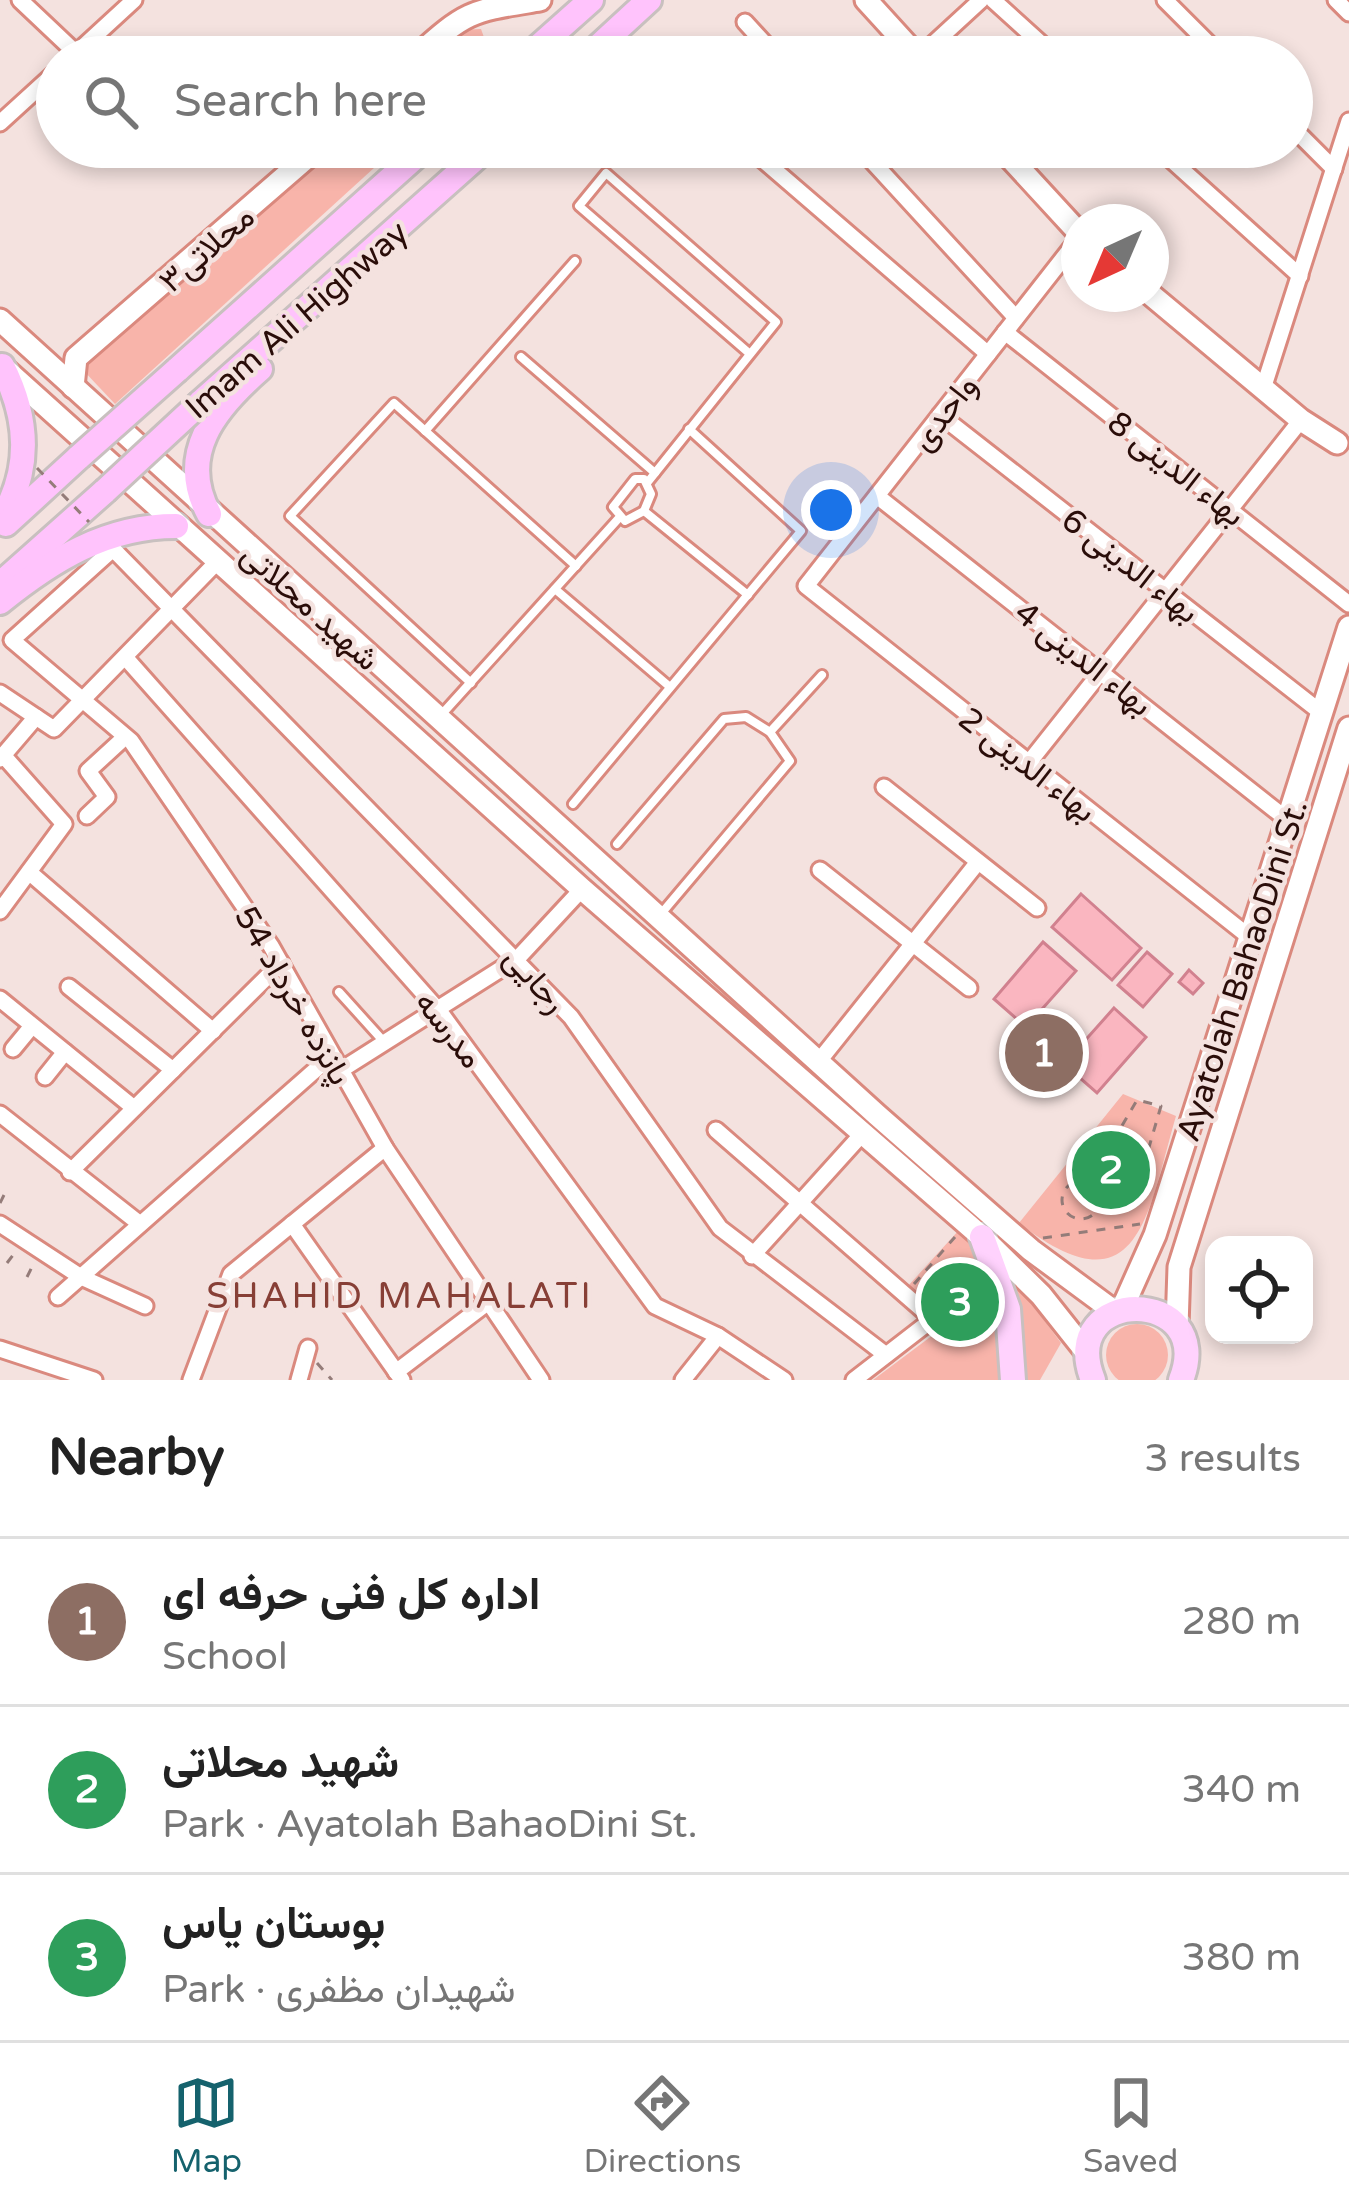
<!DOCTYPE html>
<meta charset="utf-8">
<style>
:root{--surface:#fff;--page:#f6f6f6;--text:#222;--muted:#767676;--line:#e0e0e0;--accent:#15626d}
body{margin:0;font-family:"Varela Round",Vazirmatn,sans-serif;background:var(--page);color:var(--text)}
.controls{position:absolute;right:36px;bottom:36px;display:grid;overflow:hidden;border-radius:24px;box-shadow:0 6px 18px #0003}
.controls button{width:108px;height:108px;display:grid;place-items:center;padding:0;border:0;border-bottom:3px solid var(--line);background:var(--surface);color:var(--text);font:60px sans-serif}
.compass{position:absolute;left:1061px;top:204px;width:108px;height:108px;border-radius:50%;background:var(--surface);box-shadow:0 6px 18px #0003;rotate:224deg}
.you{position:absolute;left:831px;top:510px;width:42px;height:42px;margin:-30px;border:9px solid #fff;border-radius:50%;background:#1a73e8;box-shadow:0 0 0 18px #1a73e833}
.badge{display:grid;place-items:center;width:78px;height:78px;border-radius:50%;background:var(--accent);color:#fff;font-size:39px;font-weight:700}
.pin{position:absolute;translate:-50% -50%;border:6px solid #fff;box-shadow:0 3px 12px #0006}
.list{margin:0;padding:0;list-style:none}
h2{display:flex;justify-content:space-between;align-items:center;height:156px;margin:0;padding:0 48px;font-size:51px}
h2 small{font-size:39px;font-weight:400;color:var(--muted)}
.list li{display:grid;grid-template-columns:78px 1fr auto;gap:36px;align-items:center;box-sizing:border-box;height:168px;padding:0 48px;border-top:3px solid var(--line)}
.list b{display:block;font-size:45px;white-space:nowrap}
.list p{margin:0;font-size:39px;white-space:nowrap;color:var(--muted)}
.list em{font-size:39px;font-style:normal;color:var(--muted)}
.icon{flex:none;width:66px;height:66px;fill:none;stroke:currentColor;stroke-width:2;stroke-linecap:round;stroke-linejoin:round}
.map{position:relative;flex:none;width:1349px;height:1380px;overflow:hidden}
.search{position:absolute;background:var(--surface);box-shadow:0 6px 18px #0003;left:36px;right:36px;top:36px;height:132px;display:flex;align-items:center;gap:30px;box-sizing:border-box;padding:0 42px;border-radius:66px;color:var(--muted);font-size:45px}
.sheet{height:660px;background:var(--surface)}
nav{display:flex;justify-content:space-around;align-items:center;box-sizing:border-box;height:168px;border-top:3px solid var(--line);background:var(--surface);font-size:33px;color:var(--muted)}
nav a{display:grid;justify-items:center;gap:6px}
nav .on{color:var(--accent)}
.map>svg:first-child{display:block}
</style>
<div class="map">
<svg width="1349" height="1380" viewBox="0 0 1349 1380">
<rect width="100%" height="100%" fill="#f4e2df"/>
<!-- green -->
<g fill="#f8b4aa">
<path d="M481,29l10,28h-62l30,-27z"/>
<path d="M331,147h66l-282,257 -33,-35z"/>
<path d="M1123,1094l53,22c-28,95 -36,201 -157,107z"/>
<path d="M959,1230c35,42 42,97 42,150h-128l64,-48v-20l-29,-26z"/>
<path d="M1018,1285l43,58 -21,37h-15l-11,-91z"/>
<circle cx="1137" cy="1355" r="31"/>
</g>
<!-- building -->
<g fill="#fab6c0" stroke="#d1818f" stroke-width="3">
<path d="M1081,894l60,54 -29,32 -60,-53z"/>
<path d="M1043,942l33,29 -50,56 -32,-28z"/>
<path d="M1147,952l25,22 -29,33 -25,-22z"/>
<path d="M1189,970l14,13 -10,11 -14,-12z"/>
<path d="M1114,1008l32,29 -49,56 -33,-29z"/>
</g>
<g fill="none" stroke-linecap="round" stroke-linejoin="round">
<defs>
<g id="service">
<path d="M521,357l134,116"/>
<path d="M425,431l150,-170"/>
<path d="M635,479h9l7,15 -7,17 -19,10 -12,-14z"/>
<path d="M647,483l129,-161 -170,-149 -27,33 171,148"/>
<path d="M644,511l104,84"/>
<path d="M555,589l115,98"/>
<path d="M471,683l-181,-167 104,-113 182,163"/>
<path d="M442,714l176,-195"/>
<path d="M770,732l52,-57"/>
<path d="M573,804l228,-273 -112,-102"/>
<path d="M617,844l107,-125 22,-2 24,15 20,29 -130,154"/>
<path d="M339,992l46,51"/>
</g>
<g id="minor">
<path d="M20,0l56,53"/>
<path d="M993,0l63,57"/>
<path d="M1165,0l57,57"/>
<path d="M1336,0l13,13"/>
<path d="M745,22l32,35"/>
<path d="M72,57l62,-57"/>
<path d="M919,57l62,-57"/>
<path d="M0,123l57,-52"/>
<path d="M1292,127l42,42"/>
<path d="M748,147l240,207"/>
<path d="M859,147l157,171"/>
<path d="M1157,147l143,129"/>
<path d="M1079,238l-273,348 446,353"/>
<path d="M1005,332l344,272"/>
<path d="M1263,389l86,-268"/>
<path d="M940,415l383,299"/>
<path d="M877,496l412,325"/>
<path d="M125,657l315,355 215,294 63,30 66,44"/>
<path d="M0,693l54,36 162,-166"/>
<path d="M0,759l36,-42"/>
<path d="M1027,765l274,-345"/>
<path d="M884,787l153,121"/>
<path d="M87,816l20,-19 -19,-26 37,-34"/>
<path d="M820,870l149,118"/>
<path d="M29,872l184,159"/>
<path d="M0,911l64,-87 -61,-69"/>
<path d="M69,987l104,83"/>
<path d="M0,999l134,109"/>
<path d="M13,1049l19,-23"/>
<path d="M819,1061l159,-199"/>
<path d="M338,1072l180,-114 64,-69"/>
<path d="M45,1077l20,-25"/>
<path d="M0,1114l140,110"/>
<path d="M716,1130l217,189 -79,61"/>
<path d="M70,1172l211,-209"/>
<path d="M0,1224l81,53 64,29"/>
<path d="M292,1224l110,156"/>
<path d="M752,1256l111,-123"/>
<path d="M58,1297l272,-240"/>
<path d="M0,1349l94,31"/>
<path d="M396,1372l91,-69"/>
<path d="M191,1380l40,-106 154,-126"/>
<path d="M299,1380l9,-32"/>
<path d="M541,1380l-156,-232 -114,-202 -140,-205 -119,-101 101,-91 458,468 149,211 166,127"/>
<path d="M683,1380l35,-44"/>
</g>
<g id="secondary">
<path d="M866,0l52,57"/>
<path d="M416,57c52,-48 57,-46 124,-57"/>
<path d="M1000,147l79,86"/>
<path d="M1150,294l151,126 36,23"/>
<path d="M0,320l877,795 154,135 84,62"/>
<path d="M5,369l577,520 400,348 59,58 46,58"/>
<path d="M73,387l3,-29 243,-211"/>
<path d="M1122,1309l33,-74 194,-608"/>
<path d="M1177,1327l2,-60 170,-539"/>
</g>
<g id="primary">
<path d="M982,1237l26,72 5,71"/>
<path d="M1093,1380c-38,-95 125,-94 88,0"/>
</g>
<g id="trunk">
<path d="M527,57l64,-57"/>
<path d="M587,57l62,-57"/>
<path d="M177,370l249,-223"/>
<path d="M200,403l288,-256"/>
<path d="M209,514c-32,-59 5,-105 51,-145"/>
<path d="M0,522c32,-52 29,-103 2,-156"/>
<path d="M6,524l73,-67"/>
<path d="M6,579l99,-88"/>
<path d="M0,602c52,-42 106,-76 176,-76"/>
</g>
</defs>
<!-- service casing -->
<use href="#service" stroke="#da897e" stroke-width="14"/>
<!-- minor casing -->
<use href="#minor" stroke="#da897e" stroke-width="21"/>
<!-- secondary casing -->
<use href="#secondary" stroke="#da897e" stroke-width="27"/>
<!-- primary casing -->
<use href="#primary" stroke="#c8c0bf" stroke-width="30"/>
<!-- trunk casing -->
<use href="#trunk" stroke="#c8c0bf" stroke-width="30"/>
<!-- path -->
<g stroke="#947c79" stroke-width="3" stroke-dasharray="9 9" stroke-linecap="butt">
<path d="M1113,1141l24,-41 24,6 -14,48"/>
<path d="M1080,1180l18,-42 49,16 -18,52 -30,-6"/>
<circle cx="1081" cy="1200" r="19"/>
<path d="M1108,1196l14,-48"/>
<path d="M0,1203l4,-8"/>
<path d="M1043,1238l97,-14"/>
<path d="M7,1263l9,-12"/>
<path d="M27,1277l7,-14"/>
<path d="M914,1284l41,-47"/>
<path d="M317,1363l15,17"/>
</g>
<!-- service -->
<use href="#service" stroke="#fff" stroke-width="8"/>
<!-- minor -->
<use href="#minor" stroke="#fff" stroke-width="15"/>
<!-- secondary -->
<use href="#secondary" stroke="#fff" stroke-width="21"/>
<!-- primary -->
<use href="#primary" stroke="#ffd2fd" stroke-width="24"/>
<!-- trunk -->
<use href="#trunk" stroke="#ffc3fc" stroke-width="24"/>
<defs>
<g id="trunk-bridge">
<path d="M79,457l98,-87"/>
<path d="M105,491l95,-88"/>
</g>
</defs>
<!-- trunk-bridge casing -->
<use href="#trunk-bridge" stroke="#c8c0bf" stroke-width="30" stroke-linecap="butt"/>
<!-- path-bridge -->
<path stroke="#947c79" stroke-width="3" stroke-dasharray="9 9" stroke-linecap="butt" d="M37,468l52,54"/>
<!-- trunk-bridge -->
<use href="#trunk-bridge" stroke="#ffc3fc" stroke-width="24"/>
</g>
<g text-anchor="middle" stroke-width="9" stroke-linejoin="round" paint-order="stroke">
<!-- street labels -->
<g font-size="33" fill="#2a0d09" stroke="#f4e2df">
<text transform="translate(206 248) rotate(-41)" y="12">محلاتی۳</text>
<text transform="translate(296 319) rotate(-41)" y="12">Imam Ali Highway</text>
<text transform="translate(943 412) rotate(-52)" y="12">واحدی</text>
<text transform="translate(1177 468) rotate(38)" y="12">بهاء الدینی 8</text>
<text transform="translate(1131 565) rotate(38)" y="12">بهاء الدینی 6</text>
<text transform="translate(311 606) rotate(42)" y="12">شهید محلاتی</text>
<text transform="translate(1084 658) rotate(38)" y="12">بهاء الدینی 4</text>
<text transform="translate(1028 764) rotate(38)" y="12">بهاء الدینی 2</text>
<text transform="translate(1241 970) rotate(-72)" y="12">Ayatolah BahaoDini St.</text>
<text transform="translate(536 979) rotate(48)" y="12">رجایی</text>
<text transform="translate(294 995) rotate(60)" y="12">پانزده خرداد 54</text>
<text transform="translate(450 1029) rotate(52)" y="12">مدرسه</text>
</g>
<!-- neighbourhood labels -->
<g font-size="36" letter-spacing="3" fill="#873f36" stroke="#f4e2df">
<text x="400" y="1308">SHAHID MAHALATI</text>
</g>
</g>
</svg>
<div class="controls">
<button><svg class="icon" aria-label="locate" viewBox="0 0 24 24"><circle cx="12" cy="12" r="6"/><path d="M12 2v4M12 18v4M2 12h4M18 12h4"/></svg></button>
</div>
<svg class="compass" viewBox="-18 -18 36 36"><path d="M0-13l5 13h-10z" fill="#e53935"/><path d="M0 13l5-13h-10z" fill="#767676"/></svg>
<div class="you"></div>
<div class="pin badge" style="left:1044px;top:1053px;background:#8d6e63">1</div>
<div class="pin badge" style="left:1111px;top:1170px;background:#2e9e5b">2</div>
<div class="pin badge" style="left:960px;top:1302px;background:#2e9e5b">3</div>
<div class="search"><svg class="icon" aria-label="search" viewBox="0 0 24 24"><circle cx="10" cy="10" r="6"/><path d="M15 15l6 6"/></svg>Search here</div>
</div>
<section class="sheet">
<h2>Nearby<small>3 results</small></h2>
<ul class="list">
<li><span class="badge" style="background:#8d6e63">1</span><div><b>اداره کل فنی حرفه ای</b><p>School</p></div><em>280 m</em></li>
<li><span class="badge" style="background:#2e9e5b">2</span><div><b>شهید محلاتی</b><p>Park · Ayatolah BahaoDini St.</p></div><em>340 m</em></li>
<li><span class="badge" style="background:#2e9e5b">3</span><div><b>بوستان یاس</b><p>Park · شهیدان مظفری</p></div><em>380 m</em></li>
</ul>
</section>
<nav>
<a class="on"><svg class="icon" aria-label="map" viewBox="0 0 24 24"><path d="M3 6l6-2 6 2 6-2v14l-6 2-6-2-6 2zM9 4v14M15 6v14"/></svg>Map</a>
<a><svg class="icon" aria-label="directions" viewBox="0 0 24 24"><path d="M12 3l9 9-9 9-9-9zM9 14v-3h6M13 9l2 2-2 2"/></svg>Directions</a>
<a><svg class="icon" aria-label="saved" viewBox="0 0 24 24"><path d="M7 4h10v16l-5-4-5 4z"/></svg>Saved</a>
</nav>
